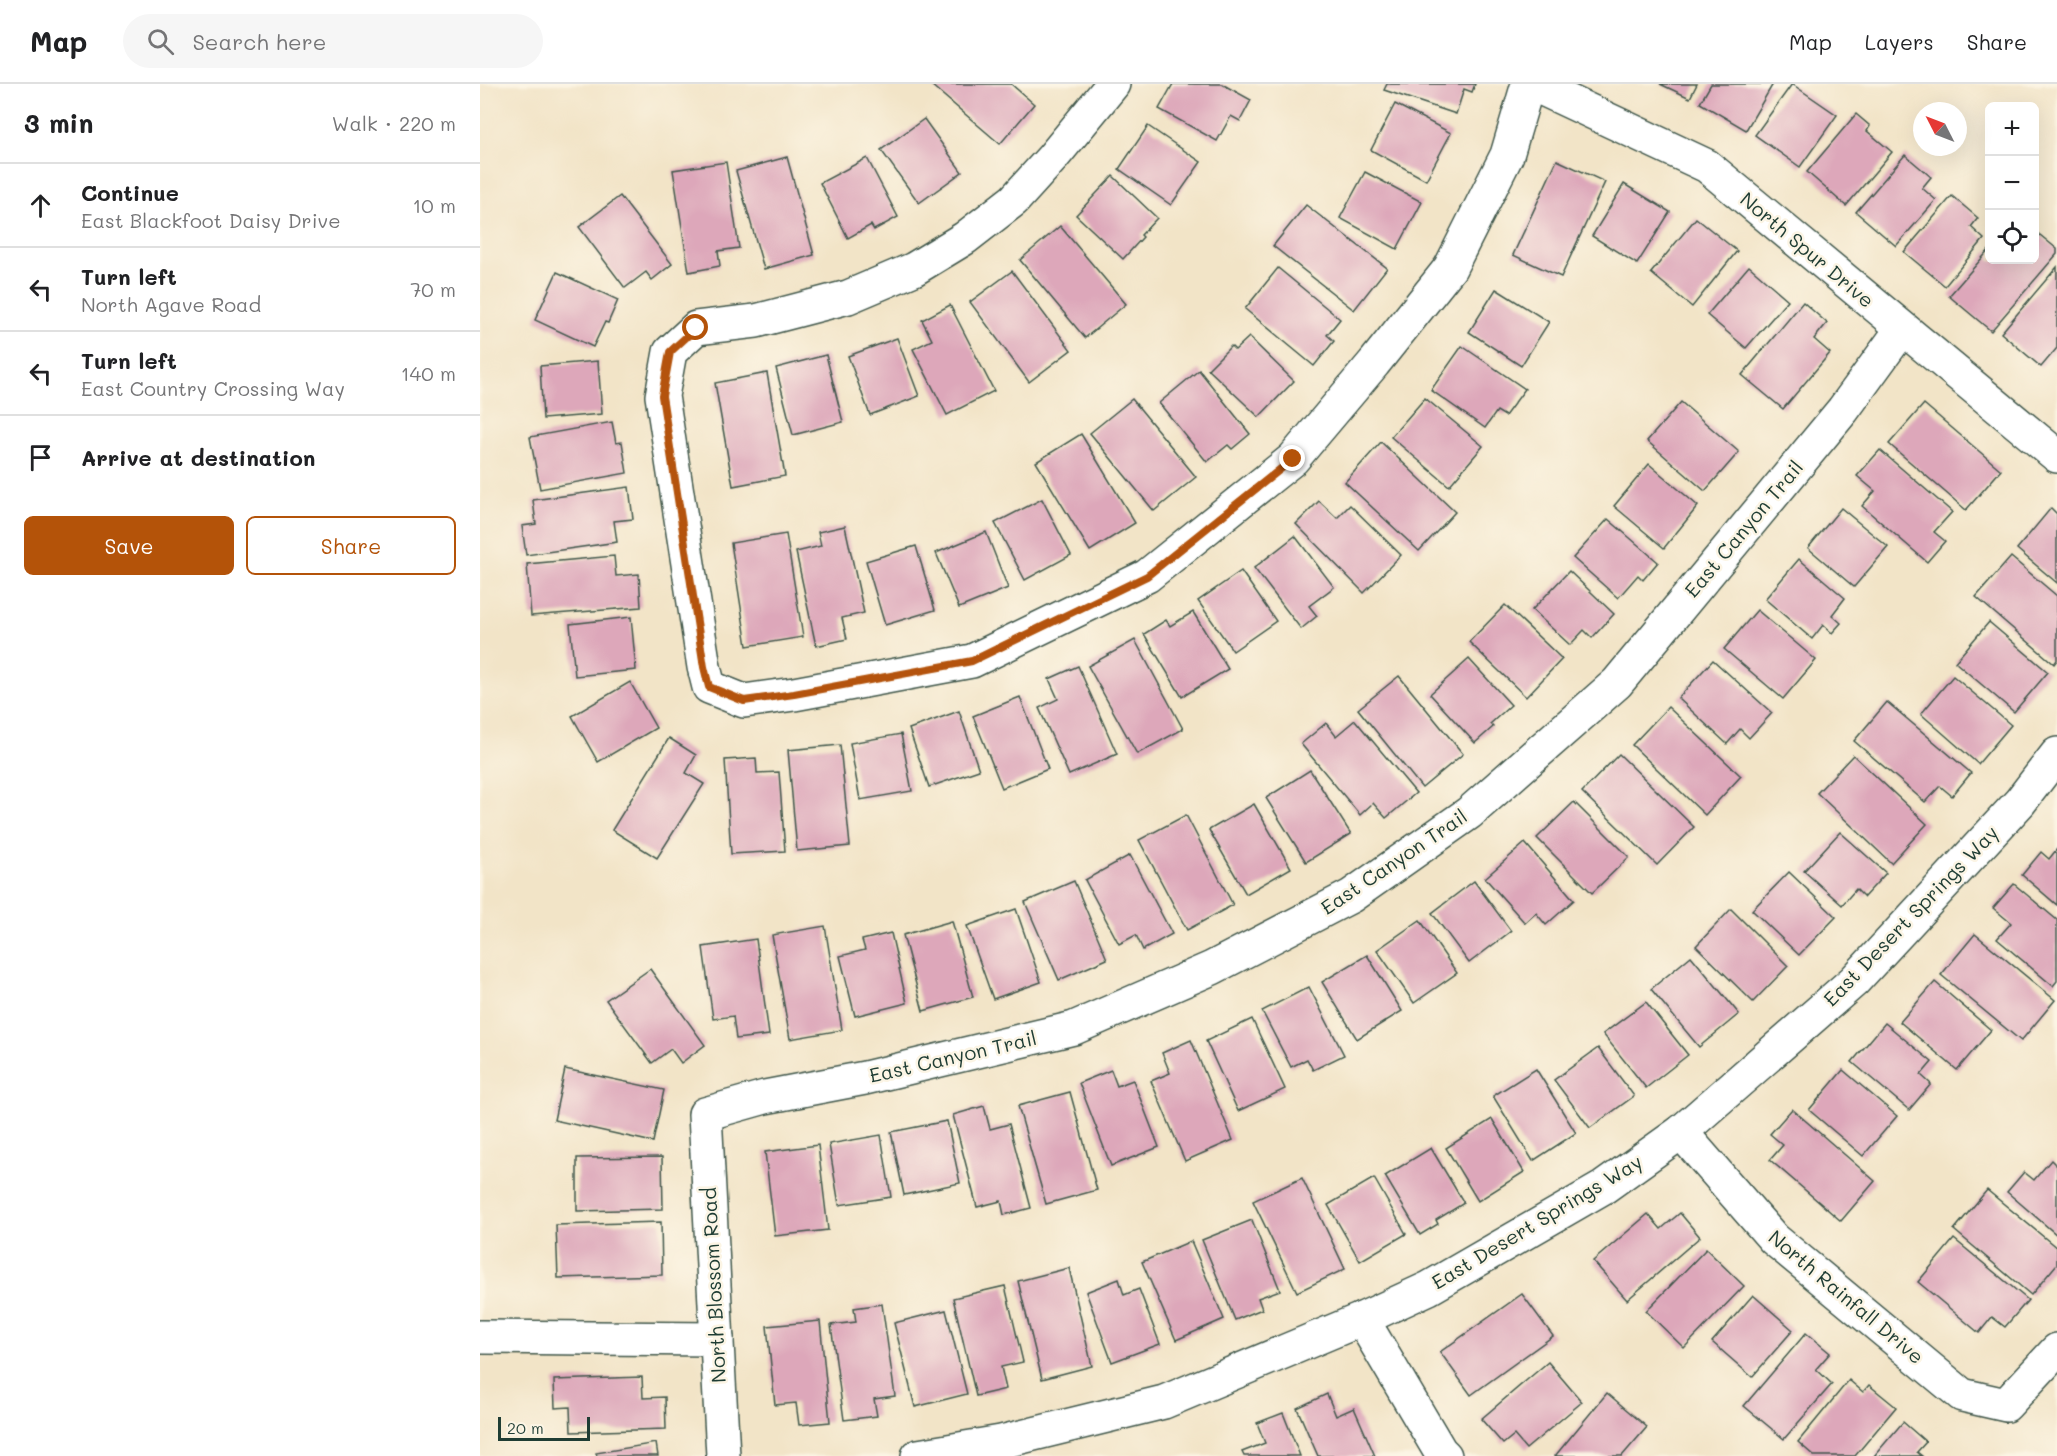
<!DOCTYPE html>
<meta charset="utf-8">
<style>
:root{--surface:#fff;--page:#f6f6f6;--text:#202124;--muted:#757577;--line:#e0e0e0;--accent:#b45309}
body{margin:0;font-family:Mali,sans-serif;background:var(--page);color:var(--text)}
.controls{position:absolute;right:18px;top:18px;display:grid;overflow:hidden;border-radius:9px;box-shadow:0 6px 24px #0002}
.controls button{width:54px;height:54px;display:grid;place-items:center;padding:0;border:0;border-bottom:2px solid var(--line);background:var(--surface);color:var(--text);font:30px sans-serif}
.compass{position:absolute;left:1433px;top:18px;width:54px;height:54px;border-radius:50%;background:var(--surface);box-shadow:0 6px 24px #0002;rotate:312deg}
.scale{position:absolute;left:18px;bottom:15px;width:92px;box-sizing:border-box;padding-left:6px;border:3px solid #1f3d34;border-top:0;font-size:16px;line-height:21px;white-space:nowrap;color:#1f3d34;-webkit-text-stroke:4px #fcf5e5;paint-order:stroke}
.stop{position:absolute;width:18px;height:18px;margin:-14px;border:4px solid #b45309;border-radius:50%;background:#fff}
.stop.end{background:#b45309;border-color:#fff;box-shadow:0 2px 6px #0008}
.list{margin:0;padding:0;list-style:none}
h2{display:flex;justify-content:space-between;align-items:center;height:78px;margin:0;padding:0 24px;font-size:26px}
h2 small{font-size:20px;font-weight:400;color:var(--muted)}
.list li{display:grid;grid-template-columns:39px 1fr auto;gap:18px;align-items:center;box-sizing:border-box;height:84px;padding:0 24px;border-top:2px solid var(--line)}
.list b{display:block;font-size:22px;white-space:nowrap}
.list p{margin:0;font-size:20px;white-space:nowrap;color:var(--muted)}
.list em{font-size:20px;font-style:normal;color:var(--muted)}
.actions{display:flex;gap:12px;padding:18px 24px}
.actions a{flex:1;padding:14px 0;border:2px solid var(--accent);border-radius:9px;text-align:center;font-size:21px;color:var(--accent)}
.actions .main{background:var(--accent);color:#fff}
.icon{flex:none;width:33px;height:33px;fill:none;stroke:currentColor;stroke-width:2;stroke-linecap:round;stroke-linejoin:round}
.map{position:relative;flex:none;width:1577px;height:1372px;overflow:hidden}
header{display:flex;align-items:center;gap:36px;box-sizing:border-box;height:84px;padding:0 30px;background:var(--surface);border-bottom:2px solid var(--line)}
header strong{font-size:28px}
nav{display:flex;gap:33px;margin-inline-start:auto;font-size:21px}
.search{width:420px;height:54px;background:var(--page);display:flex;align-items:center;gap:15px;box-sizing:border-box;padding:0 21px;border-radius:33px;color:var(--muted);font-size:22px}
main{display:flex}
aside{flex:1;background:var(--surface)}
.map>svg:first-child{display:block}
</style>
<header>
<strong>Map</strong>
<div class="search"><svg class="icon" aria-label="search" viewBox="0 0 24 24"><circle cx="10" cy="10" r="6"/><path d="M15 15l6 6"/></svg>Search here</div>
<nav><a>Map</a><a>Layers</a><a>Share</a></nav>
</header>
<main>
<aside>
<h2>3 min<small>Walk · 220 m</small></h2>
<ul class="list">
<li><svg class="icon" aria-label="ahead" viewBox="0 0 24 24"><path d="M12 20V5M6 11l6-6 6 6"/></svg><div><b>Continue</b><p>East Blackfoot Daisy Drive</p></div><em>10 m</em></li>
<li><svg class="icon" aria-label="left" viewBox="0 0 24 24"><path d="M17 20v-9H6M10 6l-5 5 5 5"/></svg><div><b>Turn left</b><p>North Agave Road</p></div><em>70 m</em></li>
<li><svg class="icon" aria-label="left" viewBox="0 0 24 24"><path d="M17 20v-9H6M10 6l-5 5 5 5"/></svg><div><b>Turn left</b><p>East Country Crossing Way</p></div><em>140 m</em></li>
<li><svg class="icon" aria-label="arrive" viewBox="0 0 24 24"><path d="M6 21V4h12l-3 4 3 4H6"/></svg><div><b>Arrive at destination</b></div></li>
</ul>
<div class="actions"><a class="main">Save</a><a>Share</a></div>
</aside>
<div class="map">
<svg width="1577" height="1372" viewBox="0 0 1577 1372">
<rect width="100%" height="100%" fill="#fcf5e5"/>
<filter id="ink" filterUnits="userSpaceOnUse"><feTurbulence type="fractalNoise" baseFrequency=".0167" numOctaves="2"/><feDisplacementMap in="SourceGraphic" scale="12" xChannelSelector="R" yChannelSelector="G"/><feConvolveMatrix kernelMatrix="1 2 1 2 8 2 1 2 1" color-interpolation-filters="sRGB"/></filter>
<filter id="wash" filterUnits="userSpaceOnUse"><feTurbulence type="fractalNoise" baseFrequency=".008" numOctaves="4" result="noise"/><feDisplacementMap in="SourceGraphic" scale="24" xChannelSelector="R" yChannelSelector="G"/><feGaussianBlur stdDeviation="1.35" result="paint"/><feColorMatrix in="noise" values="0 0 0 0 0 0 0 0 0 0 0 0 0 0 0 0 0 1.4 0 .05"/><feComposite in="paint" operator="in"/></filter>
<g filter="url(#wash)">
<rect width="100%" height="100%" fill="#f2e4c7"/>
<g id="blocks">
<!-- building -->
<g fill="#dda7ba">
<path d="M450,0h81l23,20 -34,40z"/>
<path d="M693,0h49l29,16 -11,21 -9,-5 -14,25 -58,-32z"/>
<path d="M907,0h88l-3,8 -8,-3 -8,25 -72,-24z"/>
<path d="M1180,0h37l-7,14z"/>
<path d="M1231,0h62l-27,46 -46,-27z"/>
<path d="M1312,0l45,31 -37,52 -45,-32z"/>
<path d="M915,20l56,29 -25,47 -55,-30z"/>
<path d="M1376,30l14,12 -3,5 25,21 -46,54 -39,-34z"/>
<path d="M444,35l38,53 -43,31 -38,-53z"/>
<path d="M668,42l53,36 -30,43 -52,-36z"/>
<path d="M1425,71l26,22 -9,11 14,12 -40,46 -40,-34z"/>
<path d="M307,73l27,98 -50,14 -28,-98z"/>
<path d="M387,74l31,59 -24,13 -3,-5 -23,13 -28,-55z"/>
<path d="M1077,76l48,22 -44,95 -48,-22z"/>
<path d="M246,78l13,86 -21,3 2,15 -31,6 -16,-102z"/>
<path d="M885,88l57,30 -25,47 -57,-31z"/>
<path d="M633,92l44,42 -16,17 2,2 -20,22 -47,-44z"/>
<path d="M1144,100l46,28 -33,52 -45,-28z"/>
<path d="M140,112l52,68 -20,16 -6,-8 -21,16 -46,-61z"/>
<path d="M1472,112l26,22 -7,9 13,12 -39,47 -41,-34z"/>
<path d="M826,121l81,63 -33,42 -81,-64z"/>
<path d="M1216,134l41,33 -45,56 -41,-34z"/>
<path d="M580,142l66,78 -41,34 -65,-78z"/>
<path d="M1554,146l23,19v5l-66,77 -42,-35 41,-47v11h44z"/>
<path d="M1269,182l39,34 -42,48 -39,-33z"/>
<path d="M1577,183v81l-16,19 -40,-34z"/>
<path d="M798,184l62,51 -13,16 7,6 -20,25 -69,-57z"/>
<path d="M532,187l59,79 -42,32 -59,-80z"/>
<path d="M77,188l61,28 -10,23 -3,-1 -12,25 -58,-27z"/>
<path d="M1016,205l53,33 -28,44 -52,-34z"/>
<path d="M1323,218l24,21 -13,16 16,14 -47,56 -41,-34z"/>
<path d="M470,221l44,86 -47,24 -34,-66 19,-9 -10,-20z"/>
<path d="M769,253l45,44 -35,36 -51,-48 23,-23 4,4z"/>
<path d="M417,254l22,58 -49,19 -22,-59z"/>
<path d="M982,262l63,43 -20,27 -8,-5 -12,17 -54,-38z"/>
<path d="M346,271l17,67 -50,13 -17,-67z"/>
<path d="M118,277l4,53 -59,5 -3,-53z"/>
<path d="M719,286l51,64 -18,15 -4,-4 -21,17 -48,-59z"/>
<path d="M287,289l18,103 -52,10 -18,-103z"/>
<path d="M945,314l58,48 -34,40 -58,-49z"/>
<path d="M652,315l64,78 -42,34 -64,-78z"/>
<path d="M1201,318l58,50 -34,39 -58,-50z"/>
<path d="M1444,320l77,66 -35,40 -77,-66z"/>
<path d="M132,338l4,21 6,-1 5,31 -87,16 -10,-52z"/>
<path d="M601,350l54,89 -45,28 -54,-89z"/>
<path d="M901,358l74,70 -36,39 -74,-69z"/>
<path d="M1400,366l72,62 -18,20 11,9 -18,21 -65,-56 13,-15 -18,-15z"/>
<path d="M1169,380l49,42 -34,42 -50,-42z"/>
<path d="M149,403l4,32 -19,2 3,21 -91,13 -4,-29 14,-2 -3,-24z"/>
<path d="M562,415l29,56 -46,25 -30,-57z"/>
<path d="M839,417l18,17 13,-13 51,50 -37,38 -68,-69z"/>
<path d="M1361,424l47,39 -34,40 -46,-39z"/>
<path d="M1571,424l6,6v69l-40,-34z"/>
<path d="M1128,435l50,43 -15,18 -5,-5 -20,23 -45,-40z"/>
<path d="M365,442l19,87 -22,5 5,21 -31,7 -20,-94 25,-6 -3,-14z"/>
<path d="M506,448l22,56 -49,20 -23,-55z"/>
<path d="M306,450l17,103 -56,9 -16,-103z"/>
<path d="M815,452l39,51 -25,19 8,10 -16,13 -47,-61z"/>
<path d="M436,462l19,64 -50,15 -19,-64z"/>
<path d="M134,472l2,20 23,-2 2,33 -110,9 -4,-52z"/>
<path d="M1531,473l46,39v64l-3,4 -78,-67z"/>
<path d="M1319,475l46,39 -13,17 9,8 -9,10 -9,-8 -11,14 -47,-40z"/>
<path d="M761,487l35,50 -43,30 -35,-50z"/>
<path d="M1089,487l45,43 -22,24 -8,-8 -14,15 -38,-35z"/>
<path d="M1025,521l57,54 -36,38 -57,-55z"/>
<path d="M1277,526l59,50 -33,39 -59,-50z"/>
<path d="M713,528l35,57 -46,28 -38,-63 22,-14 4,6z"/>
<path d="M151,533l5,53 -61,6 -5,-52z"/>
<path d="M1509,538l59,50 -34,40 -59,-50z"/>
<path d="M655,556l48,89 -46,25 -49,-88z"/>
<path d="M989,575l42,46 -21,19 3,3 -18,16 -45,-49z"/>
<path d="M1233,576l59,53 -23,25 -9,-9 -13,15 -49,-46z"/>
<path d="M598,582l39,88 -48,21 -30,-67 19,-9 -9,-20z"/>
<path d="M919,592l64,78 -41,34 -64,-79z"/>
<path d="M1473,592l58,49 -33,39 -57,-50z"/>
<path d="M150,598l26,46 -58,34 -26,-46z"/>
<path d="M540,613l28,72 -46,19 -29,-72z"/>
<path d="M1407,618l84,71 -19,23 -12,-10 -15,16 -71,-61z"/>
<path d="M1188,623l73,69 -36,39 -73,-70z"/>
<path d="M479,627l20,59 -50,17 -20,-58z"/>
<path d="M875,636l61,73 -30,25 -13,-15 -13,12 -59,-71 25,-21 10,13z"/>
<path d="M421,650l11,57 -52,9 -10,-57z"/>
<path d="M189,654l27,17 -10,18 18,11 -47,74 -45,-28z"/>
<path d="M360,661l10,101 -53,5 -9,-101z"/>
<path d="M1139,670l75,73 -37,38 -75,-73z"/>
<path d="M1373,671l74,69 -36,39 -74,-70z"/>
<path d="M276,674l1,15 22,-1 6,79 -54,3 -6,-94z"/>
<path d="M830,686l41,64 -45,28 -40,-64z"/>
<path d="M1094,718l55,55 -37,36 -55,-55z"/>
<path d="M774,720l37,64 -45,26 -37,-64z"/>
<path d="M706,731l47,90 -46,25 -48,-90z"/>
<path d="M1360,748l46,41 -22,24 -8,-8 -14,16 -38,-34z"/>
<path d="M1045,759l49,57 -28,25 -10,-12 -11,10 -40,-45z"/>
<path d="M1577,765v56l-35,-30 19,-23 8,7z"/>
<path d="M650,771l42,79 -29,16 -7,-15 -17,9 -34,-64z"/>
<path d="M1309,788l47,45 -37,38 -47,-45z"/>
<path d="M594,797l33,78 -48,21 -34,-78z"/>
<path d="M994,797l37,50 -42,32 -37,-50z"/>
<path d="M1534,800l43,36v61l-4,5 -56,-47 14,-16 -18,-15z"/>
<path d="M536,825l25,73 -48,17 -26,-73z"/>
<path d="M1251,825l57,57 -35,36 -57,-56z"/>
<path d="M940,836l37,53 -43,30 -37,-53z"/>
<path d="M472,837l21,76 -50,14 -20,-76z"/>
<path d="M345,842l17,104 -52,9 -18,-104z"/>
<path d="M411,849l16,70 -52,13 -15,-60 25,-6 -3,-10z"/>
<path d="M1495,850l80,66 -34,41 -80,-66z"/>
<path d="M276,855l13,96 -33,4 -3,-23 -20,3 -10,-72z"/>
<path d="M887,871l35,56 -45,28 -35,-57z"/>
<path d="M1211,872l48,58 -40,33 -48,-58z"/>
<path d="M170,885l55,76 -24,18 -10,-14 -19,14 -46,-63z"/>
<path d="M1455,898l56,48 -34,40 -57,-48z"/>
<path d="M829,903l35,68 -31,15 -6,-11 -16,8 -29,-56z"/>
<path d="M1166,918l42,53 -42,33 -43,-54z"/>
<path d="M772,935l33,70 -47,22 -32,-70z"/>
<path d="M1405,939l47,39 -11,13 10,9 -22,26 -57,-48z"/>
<path d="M711,956l42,100 -48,21 -34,-80 19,-8 -8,-20z"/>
<path d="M1118,964l36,48 -44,32 -36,-48z"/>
<path d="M85,985l99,21 -11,52 -99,-22z"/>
<path d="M1056,985l40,64 -43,28 -40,-65z"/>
<path d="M631,986l6,16 16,-6 26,67 -48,19 -32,-83z"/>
<path d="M1363,986l54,46 -34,40 -54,-46z"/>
<path d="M590,1008l27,98 -51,14 -28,-98z"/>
<path d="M504,1022l6,23 19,-5 22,84 -27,7 -3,-14 -24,6 -24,-92z"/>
<path d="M1312,1025l83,72 -34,40 -71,-61 13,-15 -13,-11z"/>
<path d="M1012,1035l32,53 -46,29 -32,-53z"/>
<path d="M467,1037l13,62 -56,12 -13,-63z"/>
<path d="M401,1051l10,62 -52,8 -10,-61z"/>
<path d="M338,1061l10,85 -53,6 -10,-84z"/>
<path d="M951,1064l33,55 -28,17 2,4 -18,11 -35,-59z"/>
<path d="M182,1073l1,52 -86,2v-53z"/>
<path d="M1571,1076l6,6v69l-50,-43 17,-20 10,8z"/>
<path d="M822,1094l43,91 -48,23 -44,-91z"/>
<path d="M894,1094l32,56 -46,27 -32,-56z"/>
<path d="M1507,1106l70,58v16l-26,31 -77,-65z"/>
<path d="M1200,1129l20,24 -73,63 -34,-39 55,-47 13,15z"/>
<path d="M772,1136l28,70 -22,8 4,11 -27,11 -33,-80z"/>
<path d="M181,1138l1,53 -104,3 -2,-53z"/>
<path d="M1474,1155l74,61 -23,27 -13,-10 -13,16 -61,-51z"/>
<path d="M711,1157l33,78 -48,21 -34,-78z"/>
<path d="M1226,1165l38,37 -60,62 -38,-37z"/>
<path d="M589,1184l23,98 -50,13 -24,-98z"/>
<path d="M639,1195l5,16 15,-6 21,55 -48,18 -26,-70z"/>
<path d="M525,1202l18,76 -22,5 5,22 -30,7 -23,-98z"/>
<path d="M1042,1210l31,42 -82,59 -31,-43z"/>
<path d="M1273,1211l40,35 -41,47 -40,-35z"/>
<path d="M402,1220l13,92 -21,3 3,17 -33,4 -13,-95 25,-3 -2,-14z"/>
<path d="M466,1226l21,84 -52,13 -21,-84z"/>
<path d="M340,1237l10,101 -31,3 -3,-22 -21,2 -8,-79z"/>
<path d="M1326,1249l24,20 -14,16 16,15 -48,55 -40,-33z"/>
<path d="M1068,1278l34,40 -56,47 -12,-14 -11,9 -22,-25z"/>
<path d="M162,1293l1,21 22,-1 1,32 -95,3 -1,-25 -15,1 -1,-28z"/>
<path d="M1369,1296l14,12 6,-7 27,22 -41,49h-41l-16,-14z"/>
<path d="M1127,1309l40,34 -25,29h-67z"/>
<path d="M847,1310l9,22 18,-8 21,48h-57l-21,-48z"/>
<path d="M803,1329l17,43h-56l-2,-4 23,-9 -8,-20z"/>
<path d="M1423,1338l23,20 -9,10 5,4h-48z"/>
<path d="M176,1359l2,13h-61l-1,-3z"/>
</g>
</g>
</g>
<g filter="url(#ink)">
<use href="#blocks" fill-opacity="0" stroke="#3f564a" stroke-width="1.5"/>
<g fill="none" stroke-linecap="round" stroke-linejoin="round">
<defs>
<g id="minor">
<path d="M633,0l-60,73 -39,43 -49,38 -51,31 -66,28 -92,24 -60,7 -26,24 -8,44 42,271 5,20 35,14 50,-7 178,-33 175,-85 146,-117 81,-96 76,-95 57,-113 21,-71"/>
<path d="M1052,0l175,82 350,290"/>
<path d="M1201,1048l93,107 188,156 44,10 51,-55"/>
<path d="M882,1235l78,132 5,5"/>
<path d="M0,1253l237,2"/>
<path d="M243,1372l-18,-342 60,-17 100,-19 209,-50 138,-60 139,-72 118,-83 148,-130 226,-273 59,-81"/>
<path d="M438,1372l83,-14 163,-40 198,-83 67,-31 175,-101 77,-55 173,-151 166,-179 37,-48"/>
</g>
</defs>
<!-- minor casing -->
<use href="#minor" stroke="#3f564a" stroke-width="36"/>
<!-- minor -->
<use href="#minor" stroke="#fff" stroke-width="33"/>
</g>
</g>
<g fill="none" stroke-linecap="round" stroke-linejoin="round" filter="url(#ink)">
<!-- route -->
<path stroke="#b45309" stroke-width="8" d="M216,244l-26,24 -8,44 42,271 5,20 35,14 50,-7 178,-33 175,-85 146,-117"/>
</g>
<g text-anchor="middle" stroke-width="5" stroke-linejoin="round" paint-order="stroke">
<!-- street labels -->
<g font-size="20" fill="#1f3d34" stroke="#fcf5e5">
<text transform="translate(1327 166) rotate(40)" y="7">North Spur Drive</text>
<text transform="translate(1264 445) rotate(-50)" y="7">East Canyon Trail</text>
<text transform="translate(914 778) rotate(-34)" y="7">East Canyon Trail</text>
<text transform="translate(1431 832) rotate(-46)" y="7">East Desert Springs Way</text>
<text transform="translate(473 973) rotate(-13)" y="7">East Canyon Trail</text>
<text transform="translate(1057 1138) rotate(-31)" y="7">East Desert Springs Way</text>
<text transform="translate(234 1201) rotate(-93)" y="7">North Blossom Road</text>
<text transform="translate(1366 1213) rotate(40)" y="7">North Rainfall Drive</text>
</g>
</g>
</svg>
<div class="controls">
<button>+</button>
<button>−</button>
<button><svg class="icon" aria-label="locate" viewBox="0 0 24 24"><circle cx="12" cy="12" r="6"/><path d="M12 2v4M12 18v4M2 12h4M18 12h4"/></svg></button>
</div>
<svg class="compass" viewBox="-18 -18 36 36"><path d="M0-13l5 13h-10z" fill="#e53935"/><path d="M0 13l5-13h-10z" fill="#757577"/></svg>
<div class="scale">20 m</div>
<div class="stop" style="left:216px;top:244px"></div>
<div class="stop end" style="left:813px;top:375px"></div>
</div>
</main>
